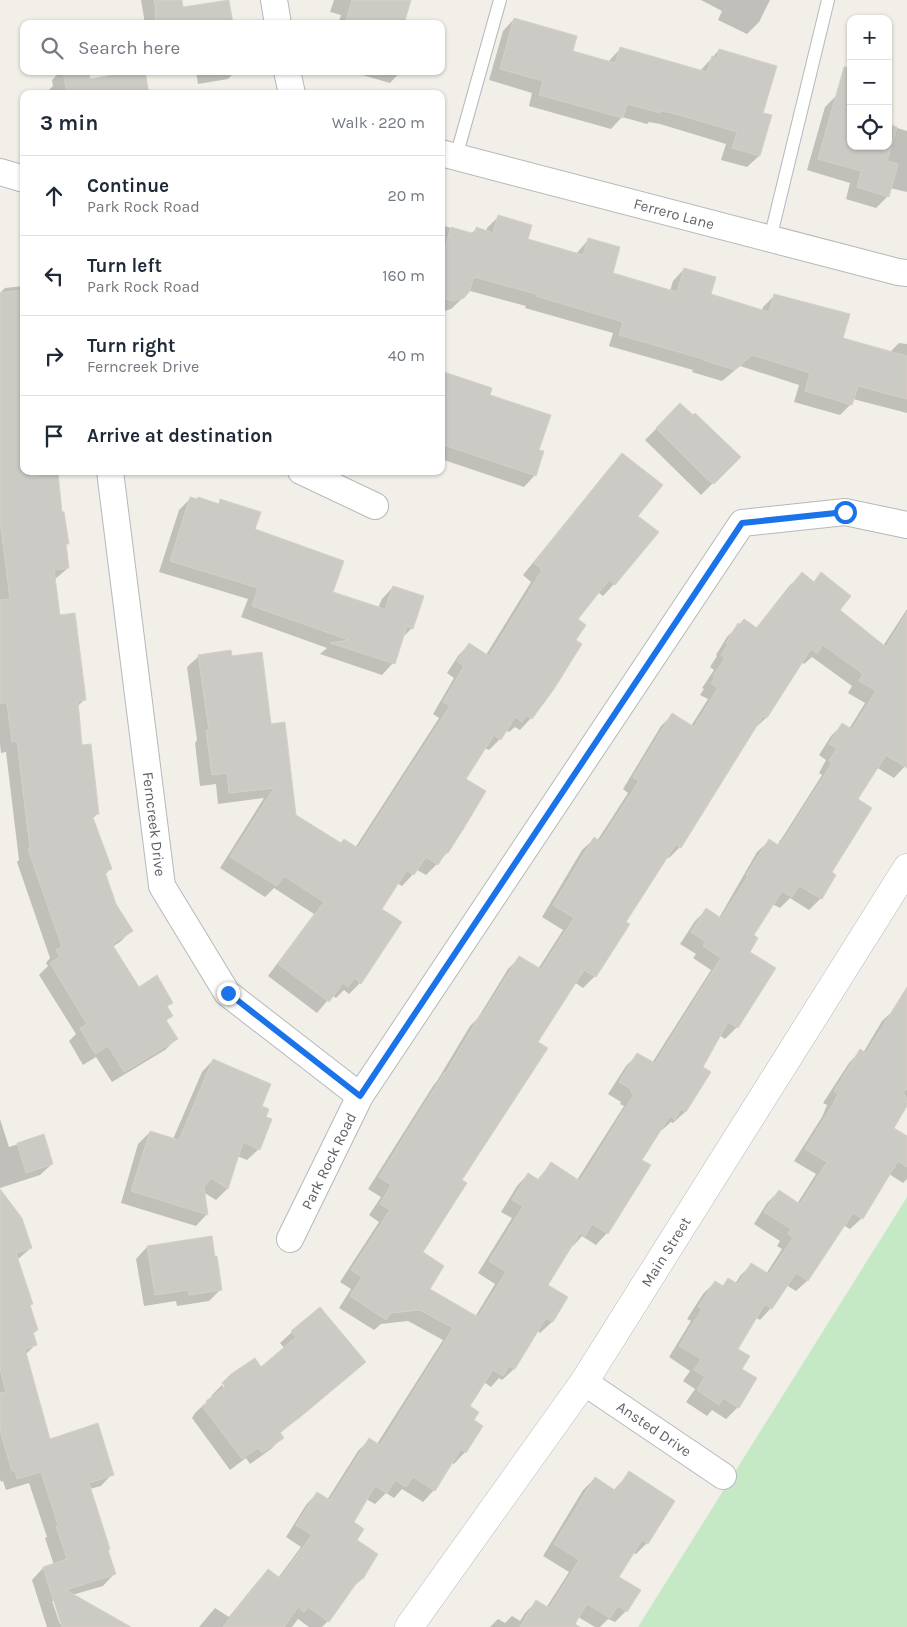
<!DOCTYPE html>
<meta charset="utf-8">
<style>
:root{--surface:#fff;--page:#f6f6f7;--text:#1f2937;--muted:#747a83;--line:#e0e1e3}
body{margin:0;font-family:Karla,sans-serif;background:var(--page);color:var(--text)}
.controls{position:absolute;right:15px;top:15px;display:grid;overflow:hidden;border-radius:10px;box-shadow:0 1px 4px #0004}
.controls button{width:45px;height:45px;display:grid;place-items:center;padding:0;border:0;border-bottom:1px solid var(--line);background:var(--surface);color:var(--text);font:25px sans-serif}
.stop{position:absolute;width:15px;height:15px;margin:-11px;border:4px solid #1a73e8;border-radius:50%;background:#fff}
.stop.end{background:#1a73e8;border-color:#fff;box-shadow:0 1px 5px #0008}
.list{margin:0;padding:0;list-style:none}
h2{display:flex;justify-content:space-between;align-items:center;height:65px;margin:0;padding:0 20px;font-size:21px}
h2 small{font-size:16px;font-weight:400;color:var(--muted)}
.list li{display:grid;grid-template-columns:32px 1fr auto;gap:15px;align-items:center;box-sizing:border-box;height:80px;padding:0 20px;border-top:1px solid var(--line)}
.list b{display:block;font-size:19px;white-space:nowrap}
.list p{margin:0;font-size:16px;white-space:nowrap;color:var(--muted)}
.list em{font-size:16px;font-style:normal;color:var(--muted)}
.icon{flex:none;width:28px;height:28px;fill:none;stroke:currentColor;stroke-width:2;stroke-linecap:round;stroke-linejoin:round}
.map{position:relative;flex:none;width:907px;height:1627px;overflow:hidden}
.search{position:absolute;background:var(--surface);box-shadow:0 1px 4px #0004;left:20px;top:20px;width:425px;height:55px;display:flex;align-items:center;gap:12px;box-sizing:border-box;padding:0 18px;border-radius:10px;color:var(--muted);font-size:19px}
.panel{position:absolute;background:var(--surface);box-shadow:0 1px 4px #0004;left:20px;top:90px;width:425px;height:385px;border-radius:10px}
.map>svg:first-child{display:block}
</style>
<div class="map">
<svg width="907" height="1627" viewBox="0 0 907 1627">
<rect width="100%" height="100%" fill="#f1efe8"/>
<!-- green -->
<path fill="#c5e8c5" d="M907,1197v430h-269z"/>
<!-- shadow -->
<g fill="#0003" fill-rule="evenodd">
<path d="M141,0h40l1,8 50,16h-87z"/>
<path d="M334,0h76l-7,24h-65l3,-9 -11,-3z"/>
<path d="M701,0h69l-11,22 -12,12 -29,-14 4,-9z"/>
<path d="M514,19l58,33 36,10 12,-13 80,22 19,-21 43,64 -3,42 -12,11 -26,-7 5,-16 -66,-20 -11,-2 -2,2 -25,-7 -11,12 -82,-23 3,-13 -43,-13 14,-49z"/>
<path d="M60,71h28l1,9 58,14h-102l8,-8 -1,-6z"/>
<path d="M154,71h16l-16,3z"/>
<path d="M196,71h40l-8,8 -30,5z"/>
<path d="M360,71h41l-11,12 -31,-9z"/>
<path d="M837,95l14,51h37v-21l19,6v61l-17,-4 -2,8 -12,12 -30,-9 4,-16 -43,-13 18,-63z"/>
<path d="M498,217l28,23 50,14 12,-14 24,34 58,17 3,-10 11,-12 25,26 53,16 1,-4 12,-12 67,43 48,14 9,-9 8,1v69l-54,-14 -2,5 -11,11 -46,-13 5,-17 -59,-19 -18,15 -30,-9 1,-2 -84,-24 4,-13 -88,-25 1,-2 -56,-15 -19,18 -10,3v-87l30,9 5,-5 10,3 1,-4z"/>
<path d="M24,286v185l37,43 6,29 -2,3 3,22 -14,12 5,37 26,82 -8,8 4,39 17,67 -6,6 18,50 -5,6 10,29 16,27 -11,11 -8,5 26,41 33,14 -5,6 5,8 -5,5 10,18 -11,11 -53,32 -16,-25 -13,8 -14,-24 7,-7 -37,-59 9,-9 -2,-3 4,-5 -33,-96 2,-2 -13,-108 -5,1 -1,-9v-451l5,-5z"/>
<path d="M441,371l47,25 49,54 -2,25 -11,12 -83,-28z"/>
<path d="M680,405l59,52 -38,38 -56,-55z"/>
<path d="M622,455l15,61 20,16 -43,52 -11,12 -5,-4 -22,28 -45,98 -11,12 -5,-3 -6,5 -4,-2 -5,9 -11,11 -4,-2 -20,31 19,13 -37,61 -10,11 -11,11 -9,-5 -15,16 -5,-3 -17,27 -20,73 -11,11 -5,-4 -8,8 -4,-3 -15,18 -49,-37 46,-62 -40,-26 -9,9 -45,-29 44,-70 -46,6 -2,-20 -16,2 -5,-43 2,-3 -10,-73 12,-11 32,1 39,68 25,91 45,28 4,-4 11,8 84,-130 -6,-4 21,-36 -7,-5 11,-17 11,-12 17,11 45,-73 -8,-7 88,-109z"/>
<path d="M191,498l26,7 4,-4 33,29 77,63 47,15 4,-9 11,-12 19,41 -11,11 -8,24 -11,12 -62,-21 7,-6 -86,-31 7,-18 -89,-27 20,-62z"/>
<path d="M802,574l11,9 9,-9 16,36 45,36 24,-37v155l-13,14 -18,-11 -20,32 -26,73 5,3 -14,23 -12,12 -19,-12 -10,10 -8,-4 -20,32 -4,16 26,17 -37,58 -12,12 -6,-4 -18,32 8,5 -24,40 -12,11 -2,-1 -9,8 -2,-1 -20,31 -33,73 -11,12 -14,-9 -9,10 -2,-1 -25,40 21,12 -15,25 -12,11 -3,-2 -23,38 -12,11 -3,-2 -8,9 -7,-5 -16,24 4,15 -7,31 -11,12 -3,-2 -17,28 -11,12 -21,-13 -8,9 -8,-5 -11,11 -9,-5 -14,24 3,18 21,13 -14,25 -12,11 -22,31 -6,6h-13l-11,-8 -6,8h-93l16,-19 14,9 28,-35 11,-11 10,7 23,-31 -15,-10 20,-32 11,-12 10,7 31,-49 11,-11 8,4 66,-104 -35,-19 -27,3 -7,6 -35,-22 12,-19 -11,-7 39,-60 -10,-7 12,-18 -13,-8 65,-103 4,-5 33,-55 8,-8 30,-49 12,-12 18,12 25,-39 -21,-13 40,-67 12,-11 3,2 31,-48 -5,-4 38,-63 11,-11 19,11 17,-27 -8,-4 4,-6 -2,-1 12,-18 -4,-3 7,-11 -1,-1 11,-18 12,-12 17,3 34,-43zM812,657l40,29 -4,7 17,10 -16,26 -6,-5 -12,12 -12,19 7,5 -7,13 3,2 -45,71 -8,-5 -12,11 -38,66 -13,-8 -11,11 -15,23 16,10 -3,4 18,12 -59,93 -15,-8 -11,11 -18,28 13,8 -1,2 4,2 -47,74 -26,-16 -14,16 -9,-6 -11,12 -16,26 11,6 -34,55 17,11 -20,33 -47,-28 -6,-36 115,-211 37,-60 9,6 12,-12 33,-51 -3,-3 41,-65 3,1 11,-11 74,-118 12,-11 36,-56 2,2z"/>
<path d="M894,1010h13v94l-15,24 15,10v41l-4,4 -14,-9 -27,44 -12,11 -7,-4 -35,55 -12,11 -10,-6 -15,23 -11,12 -5,-3 -19,32 4,20 16,10 -18,28 -12,12 -14,-9 -5,6 -21,-14 9,-13 -12,-8 7,-10 -21,-14 22,-36 -4,-2 16,-25 12,-12 7,5 6,-7 7,4 5,-8 11,-11 15,9 16,-25 -5,-3 3,-5 -26,-17 13,-21 12,-12 18,13 19,-30 -22,-13 28,-44 5,-12 -4,-2 26,-40 11,-12 3,2 19,-32z"/>
<path d="M213,1060l47,47 5,10 -6,32 -12,11 -10,-4 -10,33 -11,11 -13,-8 4,22 -11,12 -75,-23 17,-59 12,-12 23,7 29,-67z"/>
<path d="M0,1119l9,28 34,-11 9,28 -12,11 -40,13z"/>
<path d="M0,1191l31,57 -14,12 14,44 -2,2 8,24 -4,4 3,10 -11,11 24,85 63,34 -11,12 -11,3 24,85 -11,12 -31,9 53,32h-78l-15,-47 11,-12 11,-3 -9,-27 2,-1 -18,-54 -23,7 -3,-9 -2,1 -1,-3zM52,1601h3l7,23h-2z"/>
<path d="M147,1247l74,42 -12,12 -32,5 -1,-5 -32,5 -8,-47z"/>
<path d="M292,1332l72,30 -11,11 -74,61 3,4 -11,11 -21,15 -4,-6 -16,12 -38,-52 3,-5 17,-16 -1,-1 11,-11 5,8 34,-24 24,-20 -5,-6z"/>
<path d="M629,1473l18,70 -11,11 -3,-1 -15,24 8,34 -11,11 -7,-3 -8,8h-5l-17,-10 -7,10h-81l8,-8 7,4 7,-7 8,5 5,-8 11,-11 10,6 23,-36 -26,-16 40,-66 12,-12 19,12z"/>
</g>
<!-- building -->
<g fill="#cccac5" stroke="#d6d1c6" fill-rule="evenodd">
<path d="M154,0h28l1,7 46,-7 4,24h-77l-1,-13h1z"/>
<path d="M352,0h59l-7,24h-59z"/>
<path d="M514,18l63,18 -4,15 42,12 5,-16 87,25 5,-16 5,2 2,-9 58,17 -14,47 9,2 -12,41 -28,-8 5,-16 -65,-19 -11,-2 -1,2 -33,-9 -4,14 -84,-23 4,-14 -43,-12z"/>
<path d="M844,67l7,1v78h37v-22l9,3 -10,34 11,3 -9,33 -32,-10 4,-16 -43,-12z"/>
<path d="M63,71h26l1,8 45,-8h10l4,23h-82z"/>
<path d="M498,215l34,10 -4,14 55,16 5,-17 32,9 -7,26 64,19 7,-24 32,9 -5,17 58,18 5,-18 76,20 -7,24 64,18v43l-49,-13 -6,19 -47,-14 5,-18 -58,-18 -17,15 -32,-10v-1l-84,-24 4,-13 -87,-26v-2l-62,-17 -5,15 -5,6 -10,3 -13,-3v-36l10,-35 24,7 1,-7 17,6z"/>
<path d="M24,290v127h-3l3,25v29h7v5l27,-3 4,39h2l5,32h-3l3,24 -15,2 6,45 15,-2 11,87 -8,1 4,44 9,-1 8,70 -7,1 20,54 -7,3 11,32 17,27 -21,13 27,43 18,-12 16,28 -6,3 6,10 -7,4 12,19 -54,33 -16,-26 -13,8 -15,-26 7,-4 -37,-61 10,-6 -4,-7 6,-3 -34,-98 2,-1 -13,-107 -5,1 -5,-39h-7v-103l10,-1 -10,-80v-226z"/>
<path d="M441,371l51,17 -2,7 61,20 -12,35 5,1 -8,25 -95,-32z"/>
<path d="M680,403l13,12 2,-2 46,44 -27,27 -6,-4 -52,-52z"/>
<path d="M622,453l41,32 -25,31 21,16 -44,53 -6,-5 -31,39 8,6 -10,15 6,4 -28,45 -22,30 -6,-4 -4,7 -7,-5 -14,23 -7,-5 -28,44 20,12 -22,37 -16,25 -2,-1 -8,13 -12,-8 -12,18 -7,-5 -25,39 20,13 -41,62 -6,-6 -7,9 -5,-4 -14,19 -51,-38 46,-62 -40,-26 -7,10 -47,-29 44,-69 -45,5 -2,-20 -15,2 -6,-45h3l-11,-75 33,-5 1,6 30,-4 9,72 14,-2 11,93 45,28 3,-4 14,9 92,-142 -7,-4 21,-36 -7,-5 12,-18 20,13 53,-86 -8,-7z"/>
<path d="M190,497l7,2 1,-2 21,7 1,-5 41,13 -6,17 89,32 -11,31 52,17 8,-23 31,10 -11,33 -6,-3 -12,38 -65,-21 19,-3 -97,-34 6,-18 -88,-27z"/>
<path d="M802,572l12,10 7,-10 30,24 -11,14 46,37 21,-35v156l-21,-13 -28,44 14,9 -40,64 4,3 -14,24 -23,-13 -7,11 -10,-6 -28,44 4,3 -8,14 26,16 -38,60 -10,-6 -25,45 8,5 -25,40 -5,-3 -6,11 -5,-4 -28,44 9,5 -43,69 -16,-10 -7,12 -5,-3 -32,52 20,12 -15,25 -7,-4 -31,51 -6,-3 -6,10 -10,-6 -23,36 9,6 -5,8 9,6 -17,27 -5,-4 -26,42 -22,-14 -7,10 -11,-7 -8,13 -12,-7 -21,36 10,7 -7,11 21,14 -15,25 -3,-1 -31,44 -21,-15 -4,5 -6,-5 -14,20h-61l45,-58 12,9 32,-43 -16,-10 21,-33 13,8 39,-62 11,7 73,-117 -33,-18 -29,3 -5,7 -36,-24 12,-19 -11,-7 39,-60 -10,-6 11,-19 -12,-8 65,-104 1,1 36,-61 2,1 3,-5 33,-53 22,13 33,-51 -21,-13 41,-68 6,4 39,-60 -6,-4 39,-64 22,14 24,-39 -7,-5 4,-6 -2,-1 12,-18 -4,-3 7,-11 -2,-1 12,-20 2,1 4,-5 13,9zM823,645l40,29 -4,7 17,10 -24,38 -10,-6 -13,21 8,4 -8,13 3,2 -50,79 -2,-2 -2,5 -9,-6 -23,36 2,1 -27,42 -15,-10 -15,24 15,10 -3,4 18,12 -66,105 -18,-10 -18,29 13,8 -1,2 3,2 -54,87 -29,-19 -12,18 -11,-7 -16,27 11,6 -34,55 17,11 -28,45 -48,-28 14,-23 -21,-14 44,-69 -5,-3 86,-132 -10,-6 46,-72 12,7 34,-53 -4,-2 50,-78 5,4 82,-132 4,2 44,-69 6,5z"/>
<path d="M907,987v102l-4,3 4,7v7l-13,22 13,8v31l-9,-6 -35,58 -10,-6 -45,68 -12,-8 -24,36 -7,-5 -27,45 12,7 -8,13 15,9 -18,30 -16,-10 -4,7 -22,-15 8,-13 -11,-7 7,-11 -22,-13 23,-37 -4,-2 17,-26 8,5 5,-8 10,6 13,-21 18,11 24,-36 -5,-4 3,-5 -27,-17 15,-22 21,14 27,-42 -22,-13 28,-45 5,-10 -4,-3 26,-42 6,4z"/>
<path d="M213,1059l58,25 -9,22 7,3 -3,8 6,2 -12,31 -17,-8 -15,47 -17,-11 -7,9 4,28 -77,-24 19,-60 29,9z"/>
<path d="M44,1134l9,30 -27,9 -9,-30z"/>
<path d="M0,1189l22,29 10,30 -16,5 17,51 -3,1 8,25 -5,2 4,13 -12,4 25,90 48,-16 16,52 -25,8 21,66 -2,1 8,24 -50,16 65,37h-69l-19,-60 24,-8 -11,-33 2,-1 -17,-53 -24,7 -2,-8h-3l-12,-41v-37l6,-1 -6,-23z"/>
<path d="M212,1236l3,21 2,-1 5,34 -33,5 -1,-5 -33,5 -8,-49z"/>
<path d="M320,1307l46,55 -67,56 -19,14 4,6 -22,15 -4,-5 -16,11 -40,-53 5,-3 -1,-2 19,-14 -3,-4 9,-9 24,-16 6,9 35,-30 -5,-6z"/>
<path d="M629,1471l46,30 -27,43 -6,-4 -23,37 22,13 -14,22 -9,-6 -8,12 -23,-14 -12,20 5,3h-60l16,-27 13,8 30,-48 -25,-16 41,-67 21,14z"/>
</g>
<g fill="none" stroke-linecap="round" stroke-linejoin="round">
<defs>
<g id="lane">
<path d="M456,157l44,-157"/>
<path d="M770,239l58,-239"/>
</g>
<g id="street">
<path d="M274,0l4,24"/>
<path d="M287,71l5,23"/>
<path d="M441,153l457,119 9,1"/>
<path d="M0,172l24,7"/>
<path d="M110,471l52,415 65,107 133,103"/>
<path d="M301,471l74,35"/>
<path d="M290,1239l70,-143 382,-573 103,-11 62,13"/>
<path d="M584,1382l139,94"/>
</g>
<path id="secondary" d="M409,1627l175,-245 323,-514"/>
</defs>
<!-- lane casing -->
<use href="#lane" stroke="#b5b8bc" stroke-width="14"/>
<!-- street casing -->
<use href="#street" stroke="#b5b8bc" stroke-width="28"/>
<!-- secondary casing -->
<use href="#secondary" stroke="#b6babf" stroke-width="29"/>
<!-- lane -->
<use href="#lane" stroke="#fff" stroke-width="12"/>
<!-- street -->
<use href="#street" stroke="#fff" stroke-width="26"/>
<!-- secondary -->
<use href="#secondary" stroke="#fff" stroke-width="28"/>
</g>
<g fill="none" stroke-linecap="round" stroke-linejoin="round">
<!-- route -->
<path stroke="#1a73e8" stroke-width="6" d="M228,993l132,103 382,-573 103,-11"/>
</g>
<g text-anchor="middle" stroke-width="4.5" stroke-linejoin="round" paint-order="stroke">
<!-- street labels -->
<g font-size="15" fill="#5f6368" stroke="#fff">
<text transform="translate(674 214) rotate(15)" y="5">Ferrero Lane</text>
<text transform="translate(154 824) rotate(83)" y="5">Ferncreek Drive</text>
<text transform="translate(329 1161) rotate(-64)" y="5">Park Rock Road</text>
<text transform="translate(666 1252) rotate(-58)" y="5">Main Street</text>
<text transform="translate(654 1429) rotate(34)" y="5">Ansted Drive</text>
</g>
</g>
</svg>
<div class="controls">
<button>+</button>
<button>−</button>
<button><svg class="icon" aria-label="locate" viewBox="0 0 24 24"><circle cx="12" cy="12" r="6"/><path d="M12 2v4M12 18v4M2 12h4M18 12h4"/></svg></button>
</div>
<div class="stop" style="left:845px;top:512px"></div>
<div class="stop end" style="left:228px;top:993px"></div>
<div class="search"><svg class="icon" aria-label="search" viewBox="0 0 24 24"><circle cx="10" cy="10" r="6"/><path d="M15 15l6 6"/></svg>Search here</div>
<section class="panel">
<h2>3 min<small>Walk · 220 m</small></h2>
<ul class="list">
<li><svg class="icon" aria-label="ahead" viewBox="0 0 24 24"><path d="M12 20V5M6 11l6-6 6 6"/></svg><div><b>Continue</b><p>Park Rock Road</p></div><em>20 m</em></li>
<li><svg class="icon" aria-label="left" viewBox="0 0 24 24"><path d="M17 20v-9H6M10 6l-5 5 5 5"/></svg><div><b>Turn left</b><p>Park Rock Road</p></div><em>160 m</em></li>
<li><svg class="icon" aria-label="right" viewBox="0 0 24 24"><path d="M7 20v-9h11M14 6l5 5-5 5"/></svg><div><b>Turn right</b><p>Ferncreek Drive</p></div><em>40 m</em></li>
<li><svg class="icon" aria-label="arrive" viewBox="0 0 24 24"><path d="M6 21V4h12l-3 4 3 4H6"/></svg><div><b>Arrive at destination</b></div></li>
</ul>
</section>
</div>
